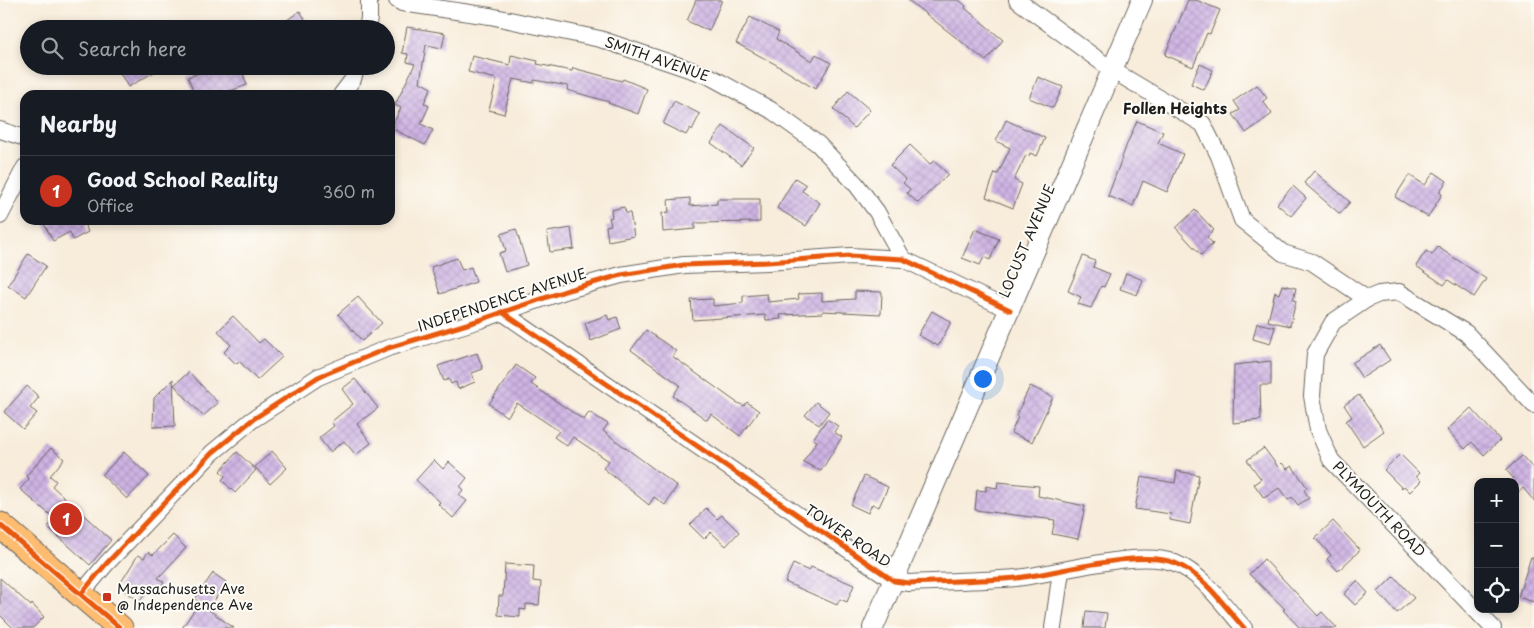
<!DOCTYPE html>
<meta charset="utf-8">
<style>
:root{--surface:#171b24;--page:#20242c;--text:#f1f3f6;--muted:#9ea1a6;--line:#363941;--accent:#c8321e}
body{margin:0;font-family:"Playpen Sans",sans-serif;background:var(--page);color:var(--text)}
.controls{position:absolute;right:15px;bottom:15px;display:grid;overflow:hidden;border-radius:10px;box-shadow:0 2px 8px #0003}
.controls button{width:45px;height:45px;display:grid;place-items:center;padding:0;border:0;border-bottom:1px solid var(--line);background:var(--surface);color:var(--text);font:25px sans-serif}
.you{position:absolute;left:982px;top:378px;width:18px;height:18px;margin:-12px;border:4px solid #fff;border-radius:50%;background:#1a73e8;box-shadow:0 0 0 8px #1a73e833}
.badge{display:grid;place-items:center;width:32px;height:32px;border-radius:50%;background:var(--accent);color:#fff;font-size:16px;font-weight:700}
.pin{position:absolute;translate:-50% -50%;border:2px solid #fff;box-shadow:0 1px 5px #0006}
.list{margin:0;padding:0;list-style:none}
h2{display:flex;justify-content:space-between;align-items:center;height:65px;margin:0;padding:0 20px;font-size:21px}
h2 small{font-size:16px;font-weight:400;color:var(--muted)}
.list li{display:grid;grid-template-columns:32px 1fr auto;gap:15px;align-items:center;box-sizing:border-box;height:70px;padding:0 20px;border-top:1px solid var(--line)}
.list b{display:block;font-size:19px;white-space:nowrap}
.list p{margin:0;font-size:16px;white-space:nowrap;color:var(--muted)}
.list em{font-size:16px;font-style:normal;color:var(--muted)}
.icon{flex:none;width:28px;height:28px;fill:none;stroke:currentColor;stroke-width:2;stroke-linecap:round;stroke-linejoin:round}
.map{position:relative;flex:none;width:1534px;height:628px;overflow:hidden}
.search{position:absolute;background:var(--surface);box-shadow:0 2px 8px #0003;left:20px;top:20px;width:375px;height:55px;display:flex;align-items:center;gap:12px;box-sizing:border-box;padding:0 18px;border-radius:28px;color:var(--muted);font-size:19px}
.panel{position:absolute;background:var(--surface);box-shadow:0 2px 8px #0003;left:20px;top:90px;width:375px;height:135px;border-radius:15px}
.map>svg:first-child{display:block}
</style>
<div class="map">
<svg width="1534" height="628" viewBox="0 0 1534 628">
<defs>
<pattern id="building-cross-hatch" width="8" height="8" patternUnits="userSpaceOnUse" patternTransform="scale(1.25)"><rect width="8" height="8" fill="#ceb3e3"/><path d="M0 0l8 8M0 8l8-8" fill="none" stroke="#b099c2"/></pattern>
</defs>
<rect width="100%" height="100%" fill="#fdfcf7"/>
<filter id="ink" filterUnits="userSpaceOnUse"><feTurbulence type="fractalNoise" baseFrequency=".02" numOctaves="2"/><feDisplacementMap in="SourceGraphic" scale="10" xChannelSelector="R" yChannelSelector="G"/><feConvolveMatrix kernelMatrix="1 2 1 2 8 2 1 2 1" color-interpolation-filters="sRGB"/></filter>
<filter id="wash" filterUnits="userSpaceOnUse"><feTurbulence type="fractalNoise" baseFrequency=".0096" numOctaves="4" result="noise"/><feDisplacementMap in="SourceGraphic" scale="20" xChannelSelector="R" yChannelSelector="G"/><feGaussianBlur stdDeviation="1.12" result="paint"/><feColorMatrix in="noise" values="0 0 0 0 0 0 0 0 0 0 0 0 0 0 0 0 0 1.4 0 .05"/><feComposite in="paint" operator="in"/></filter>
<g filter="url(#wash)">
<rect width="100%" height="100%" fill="#f8ecda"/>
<g id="blocks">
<!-- building -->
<g fill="url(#building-cross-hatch)">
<path d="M696,0h26l-13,31 -22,-10z"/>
<path d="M908,0h51l7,6 -1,2 38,32 -17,21z"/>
<path d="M1188,0h8l24,10 -10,24 -3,-1 -14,34 -28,-12z"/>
<path d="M300,11l11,18h-37z"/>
<path d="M750,17l29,15 -3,7 36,22 4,-7 15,9 -16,26 -40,-25 -39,-21z"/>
<path d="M407,27l38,6 -3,15 -16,-3 -6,37 11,6 -7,15 5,3 -8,18 12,6 -8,15 -34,-17 10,-20 -6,-3 20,-41 -8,-2 1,-8 -6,-1z"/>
<path d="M511,55l27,6 -1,3 35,7 1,-3 49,13 1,-2 24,10 -9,25 -30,-11 1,-1 -42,-12 1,-4 -34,-6v3l-21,-4 -9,35 -15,-4 8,-31 -29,-7 4,-16 38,9z"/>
<path d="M1200,64l13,6 -9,20 -13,-6z"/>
<path d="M116,66h49l-37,21z"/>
<path d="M220,66h20l7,19 -28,10h-24l-7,-18z"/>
<path d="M1038,77l25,10 -10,21 -24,-10z"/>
<path d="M1257,85l10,13 -4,3 9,13 -26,19 -13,-19 7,-4 -6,-9z"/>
<path d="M848,91l22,19 -16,18 -21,-19z"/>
<path d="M674,101l26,13 -8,16 -2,-2 -4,7 -23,-11z"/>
<path d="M1006,120l39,18 -8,18 -7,-3 -1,3 -3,-1 -12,25 8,4 -9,24 -27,-11 9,-24 3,1 12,-26 -14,-7z"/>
<path d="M1137,121l26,11 -5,11 25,11 -16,38 -24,-11 -10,25 -25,-10 19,-52z"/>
<path d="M723,126l31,22 -13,17 -30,-22z"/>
<path d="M910,145l20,19 4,-3 14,13 -30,29 -11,-10 3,-4 -7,-6 3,-3 -16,-15z"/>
<path d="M1314,171l36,31 -10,12 -36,-31z"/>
<path d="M1434,172l13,9 -8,11 3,2 -14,23 -33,-20 14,-22 16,10z"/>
<path d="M795,178l11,7 -4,6 18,12 -14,23 -29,-18z"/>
<path d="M1293,186l13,12 -15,18 -14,-12z"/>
<path d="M690,198v8l27,-2v-5h43v23l-65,1v6l-32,3 -1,-19 7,-1 -1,-12z"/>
<path d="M624,207l2,6h4l4,23 -26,5 -2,-15 5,-1 -2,-7 3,-1 -1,-7z"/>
<path d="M1195,210l19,20 -7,7 6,7 -12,11 -25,-27z"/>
<path d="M42,220h52l-9,5 3,7 -15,8 -3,-8 -17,9z"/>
<path d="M571,228l3,21 -24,3 -3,-20z"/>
<path d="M516,229l11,36 -22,7 -6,-19 7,-2 -5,-17z"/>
<path d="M975,229l24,10 -9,21 -6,-3 -4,8 -18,-7z"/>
<path d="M1438,247l48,32 -12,18 -26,-17 -4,5 -28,-19 10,-15 6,4z"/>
<path d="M28,254l18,12 -20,31 -18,-12z"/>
<path d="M1083,256l12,5 -2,6 17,7 -6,13 -3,-1 -10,22 -13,-4 3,-7 -13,-6z"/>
<path d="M457,258l5,12 9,-3 5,15 -36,12 -9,-27z"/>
<path d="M1126,273l17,7 -6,15 -17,-6z"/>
<path d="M1282,285l14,3 -3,12 3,1 -6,25 -22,-5 7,-29 4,2z"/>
<path d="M855,291l27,1 -1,22 -58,-3v2l-43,2 1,4 -15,1 -1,-5 -72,5 -2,-20 22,-1v7l30,-3v-7l24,-2 1,8 31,-3 -1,-5 24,-1v8l33,-2z"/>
<path d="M358,297l24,26 -20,18 -24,-27z"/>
<path d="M932,311l19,11 -13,24 -20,-11z"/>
<path d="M607,315l2,5 8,-3 4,12 -30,12 -6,-18z"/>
<path d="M233,316l26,27 5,-4 18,18 -25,23 -18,-19 -3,3 -12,-12 7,-7 -13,-14z"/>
<path d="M1257,323l18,4 -5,17 -17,-5z"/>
<path d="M646,330l30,21 -4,5 64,46 8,4 3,-4 12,9 -19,25 -29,-22 -4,6 -34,-24 7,-11 -49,-35z"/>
<path d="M1380,345l10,15 -28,18 -10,-15z"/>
<path d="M477,353l6,16 -11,4 3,9 -17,7 -2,-7 -5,2 -2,-5 -5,2 -6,-15z"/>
<path d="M1271,361v24h-11l1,35 -28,3 1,-58z"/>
<path d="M516,365l19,13 -4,6 53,36 5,-8 19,12 -5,7 74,55 -12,19 -11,-8 -5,8 -46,-37 6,-7 -36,-24 -6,9 -13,-9 5,-6 -42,-28 -10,14 -18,-13z"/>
<path d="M189,372l29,31 -15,13 -29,-31z"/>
<path d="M173,379l2,47 -22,1 1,-29z"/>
<path d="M355,379l23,29 -21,16 14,19 -15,12 -12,-14 -14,11 -11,-14 15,-12 -3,-4 22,-18 -11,-15z"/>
<path d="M27,386l12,11 -9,11 7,5 -14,16 -19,-17z"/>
<path d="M1030,386l23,11 -21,45 -21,-9 7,-16 -2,-1z"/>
<path d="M1359,395l25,36 -21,15 -17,-25 6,-4 -8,-12z"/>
<path d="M816,402l13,10 -10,13 -14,-10z"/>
<path d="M1471,408l29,32 -16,15 -12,-13 -7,7 -18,-19z"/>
<path d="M827,419l11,7 -4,6 8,5 -21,34 -18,-9 14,-21 -4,-2z"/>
<path d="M51,448l13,11 -14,17 6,5 -4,5 59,54 -21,25 -42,-38 7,-8 -35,-30 9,-10 -3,-3z"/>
<path d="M1264,448l14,19 4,-4 5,6 5,-3 15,21 -3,3 5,8 -11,7 -6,-8 -4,3 -9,-12 -15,10 -10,-14 7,-5 -14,-19z"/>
<path d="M272,451l15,17 -17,16 -15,-17z"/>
<path d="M124,452l25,24 -22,23 -25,-24z"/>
<path d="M237,452l19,18 -21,23 -13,-13 3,-4 -5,-5z"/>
<path d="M1400,454l19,19 -3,3 5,5 -11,11 -6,-6 -2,2 -18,-18z"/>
<path d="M1522,456l12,13v32l-11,-13 -8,7v-15l-9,-10z"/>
<path d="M434,460l9,9 6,-7 18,16 -7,9 3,3 -4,5 8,6 -14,17 -15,-14 2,-2 -24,-22z"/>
<path d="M1177,471l22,4 -9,49 -20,-4 1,-6 -36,-5 6,-32 34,6z"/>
<path d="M864,476l24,11 -9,20 -7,-3 -4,9 -17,-8z"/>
<path d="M998,482l41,4 -1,10 47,10 -7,33 -26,-5 3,-14 -80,-10 2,-20 9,1v-5l11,2z"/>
<path d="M706,508l11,11 5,-4 17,17 -13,14 -15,-14 -7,7 -14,-14z"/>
<path d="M1333,521l27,29 -22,21 -11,-12 4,-4 -16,-17z"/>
<path d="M173,535l13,13 -28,30 6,4 -8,12 -8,-4 -8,11 -22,-14 20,-32 6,3 4,-6 5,3z"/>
<path d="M1531,557l3,1v44l-16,-5z"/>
<path d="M1264,559l54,57 4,-4 15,16h-37l-17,-18 2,-1 -36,-35z"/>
<path d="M505,564l29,2 -1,15 8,1 -2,23 -13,-1v6l-6,-1v8l-22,-2 1,-19h4z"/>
<path d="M793,564l16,7 2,-4 43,18 -7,17 -7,-3 -3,6 -52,-23z"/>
<path d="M213,573l13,9 -17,27 -14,-10z"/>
<path d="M1394,576l20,22 -17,15 -19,-21z"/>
<path d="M0,578l31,28 1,-2 12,13 -11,11h-20l-13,-13z"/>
<path d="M1357,581l11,12 -13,12 -11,-11z"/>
<path d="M199,603l35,25h-52z"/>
<path d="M1086,611l21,2 -2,15h-21z"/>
</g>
</g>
</g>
<g filter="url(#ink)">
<use href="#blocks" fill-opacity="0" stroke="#69655e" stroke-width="1"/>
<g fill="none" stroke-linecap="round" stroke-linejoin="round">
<defs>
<g id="minor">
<path d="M397,0l5,3 88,13 110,23 109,37 62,34 47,34 38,40 21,28 26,47"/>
<path d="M1017,0l95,70 91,54 16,32 23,64 41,33 29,9 55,37 12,-5 20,-2 67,41 68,72"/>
<path d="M367,29l2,-11v-18"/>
<path d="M341,95l12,-16 4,-13"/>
<path d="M0,130l25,8"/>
<path d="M0,216l25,-49"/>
<path d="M1367,299l-34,23 -18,32 -3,42 6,34 13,30 162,168"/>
<path d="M502,312l392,269 15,2c36,-2 71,-2 107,-5 40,-4 124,-30 159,-15 29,12 48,42 69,65"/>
<path d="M81,594l25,-30 106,-111 40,-33 66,-43 70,-29 92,-28 88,-30 53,-15 63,-10 83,-3 83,-6 53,3 107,51"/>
<path d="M1053,628l8,-57"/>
</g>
<path id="tertiary" d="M873,628l269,-628"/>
<path id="primary" d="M0,525l120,103"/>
</defs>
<!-- minor casing -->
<use href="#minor" stroke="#69655e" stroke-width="18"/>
<!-- tertiary casing -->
<use href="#tertiary" stroke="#69655e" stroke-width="22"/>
<!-- primary casing -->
<use href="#primary" stroke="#69655e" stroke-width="27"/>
<!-- minor -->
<use href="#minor" stroke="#fff" stroke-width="16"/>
<!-- tertiary -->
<use href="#tertiary" stroke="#fff" stroke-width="20"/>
<!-- primary -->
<use href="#primary" stroke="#febc70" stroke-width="25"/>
<defs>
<g id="cycleway">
<path d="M502,312l392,269 15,2c36,-2 71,-2 107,-5 40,-4 124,-30 159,-15 29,12 48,42 69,65"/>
<path d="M0,525l120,103"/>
<path d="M81,594l25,-30 106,-111 40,-33 66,-43 70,-29 92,-28 88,-30 53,-15 63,-10 83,-3 83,-6 53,3 107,51"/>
</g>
</defs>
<!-- cycleway casing -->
<use href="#cycleway" stroke="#fdfcf7" stroke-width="8"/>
<!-- cycleway -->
<use href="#cycleway" stroke="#e8590c" stroke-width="5"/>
</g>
</g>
<!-- markers -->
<rect fill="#c8321e" stroke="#fdfcf7" stroke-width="2" x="102" y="592" width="10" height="10" rx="2.5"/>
<g text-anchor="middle" stroke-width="4" stroke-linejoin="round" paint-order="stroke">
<!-- street labels -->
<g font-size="14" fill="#1c1c1c" stroke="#fdfcf7">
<text transform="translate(657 59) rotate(19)" y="5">SMITH AVENUE</text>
<text transform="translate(1027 241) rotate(-67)" y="5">LOCUST AVENUE</text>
<text transform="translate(502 300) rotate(-18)" y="5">INDEPENDENCE AVENUE</text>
<text transform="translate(1379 509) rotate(46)" y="5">PLYMOUTH ROAD</text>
<text transform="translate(848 536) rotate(34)" y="5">TOWER ROAD</text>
</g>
<!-- poi labels -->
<g font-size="14" fill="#1c1c1c" stroke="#fdfcf7" text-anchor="start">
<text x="117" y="594">Massachusetts Ave<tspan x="117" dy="16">@ Independence Ave</tspan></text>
</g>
<!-- neighbourhood labels -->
<g font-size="15" font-weight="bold" fill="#1c1c1c" stroke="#fdfcf7">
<text x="1175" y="114">Follen Heights</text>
</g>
</g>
</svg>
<div class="controls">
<button>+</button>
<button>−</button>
<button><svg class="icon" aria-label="locate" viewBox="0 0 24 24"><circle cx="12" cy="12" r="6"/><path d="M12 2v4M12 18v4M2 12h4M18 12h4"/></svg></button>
</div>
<div class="you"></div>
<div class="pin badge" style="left:66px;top:519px">1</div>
<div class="search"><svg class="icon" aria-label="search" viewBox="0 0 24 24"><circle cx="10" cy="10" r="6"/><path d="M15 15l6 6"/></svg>Search here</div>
<section class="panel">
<h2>Nearby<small></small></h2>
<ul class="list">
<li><span class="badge">1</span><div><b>Good School Reality</b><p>Office</p></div><em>360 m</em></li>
</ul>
</section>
</div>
